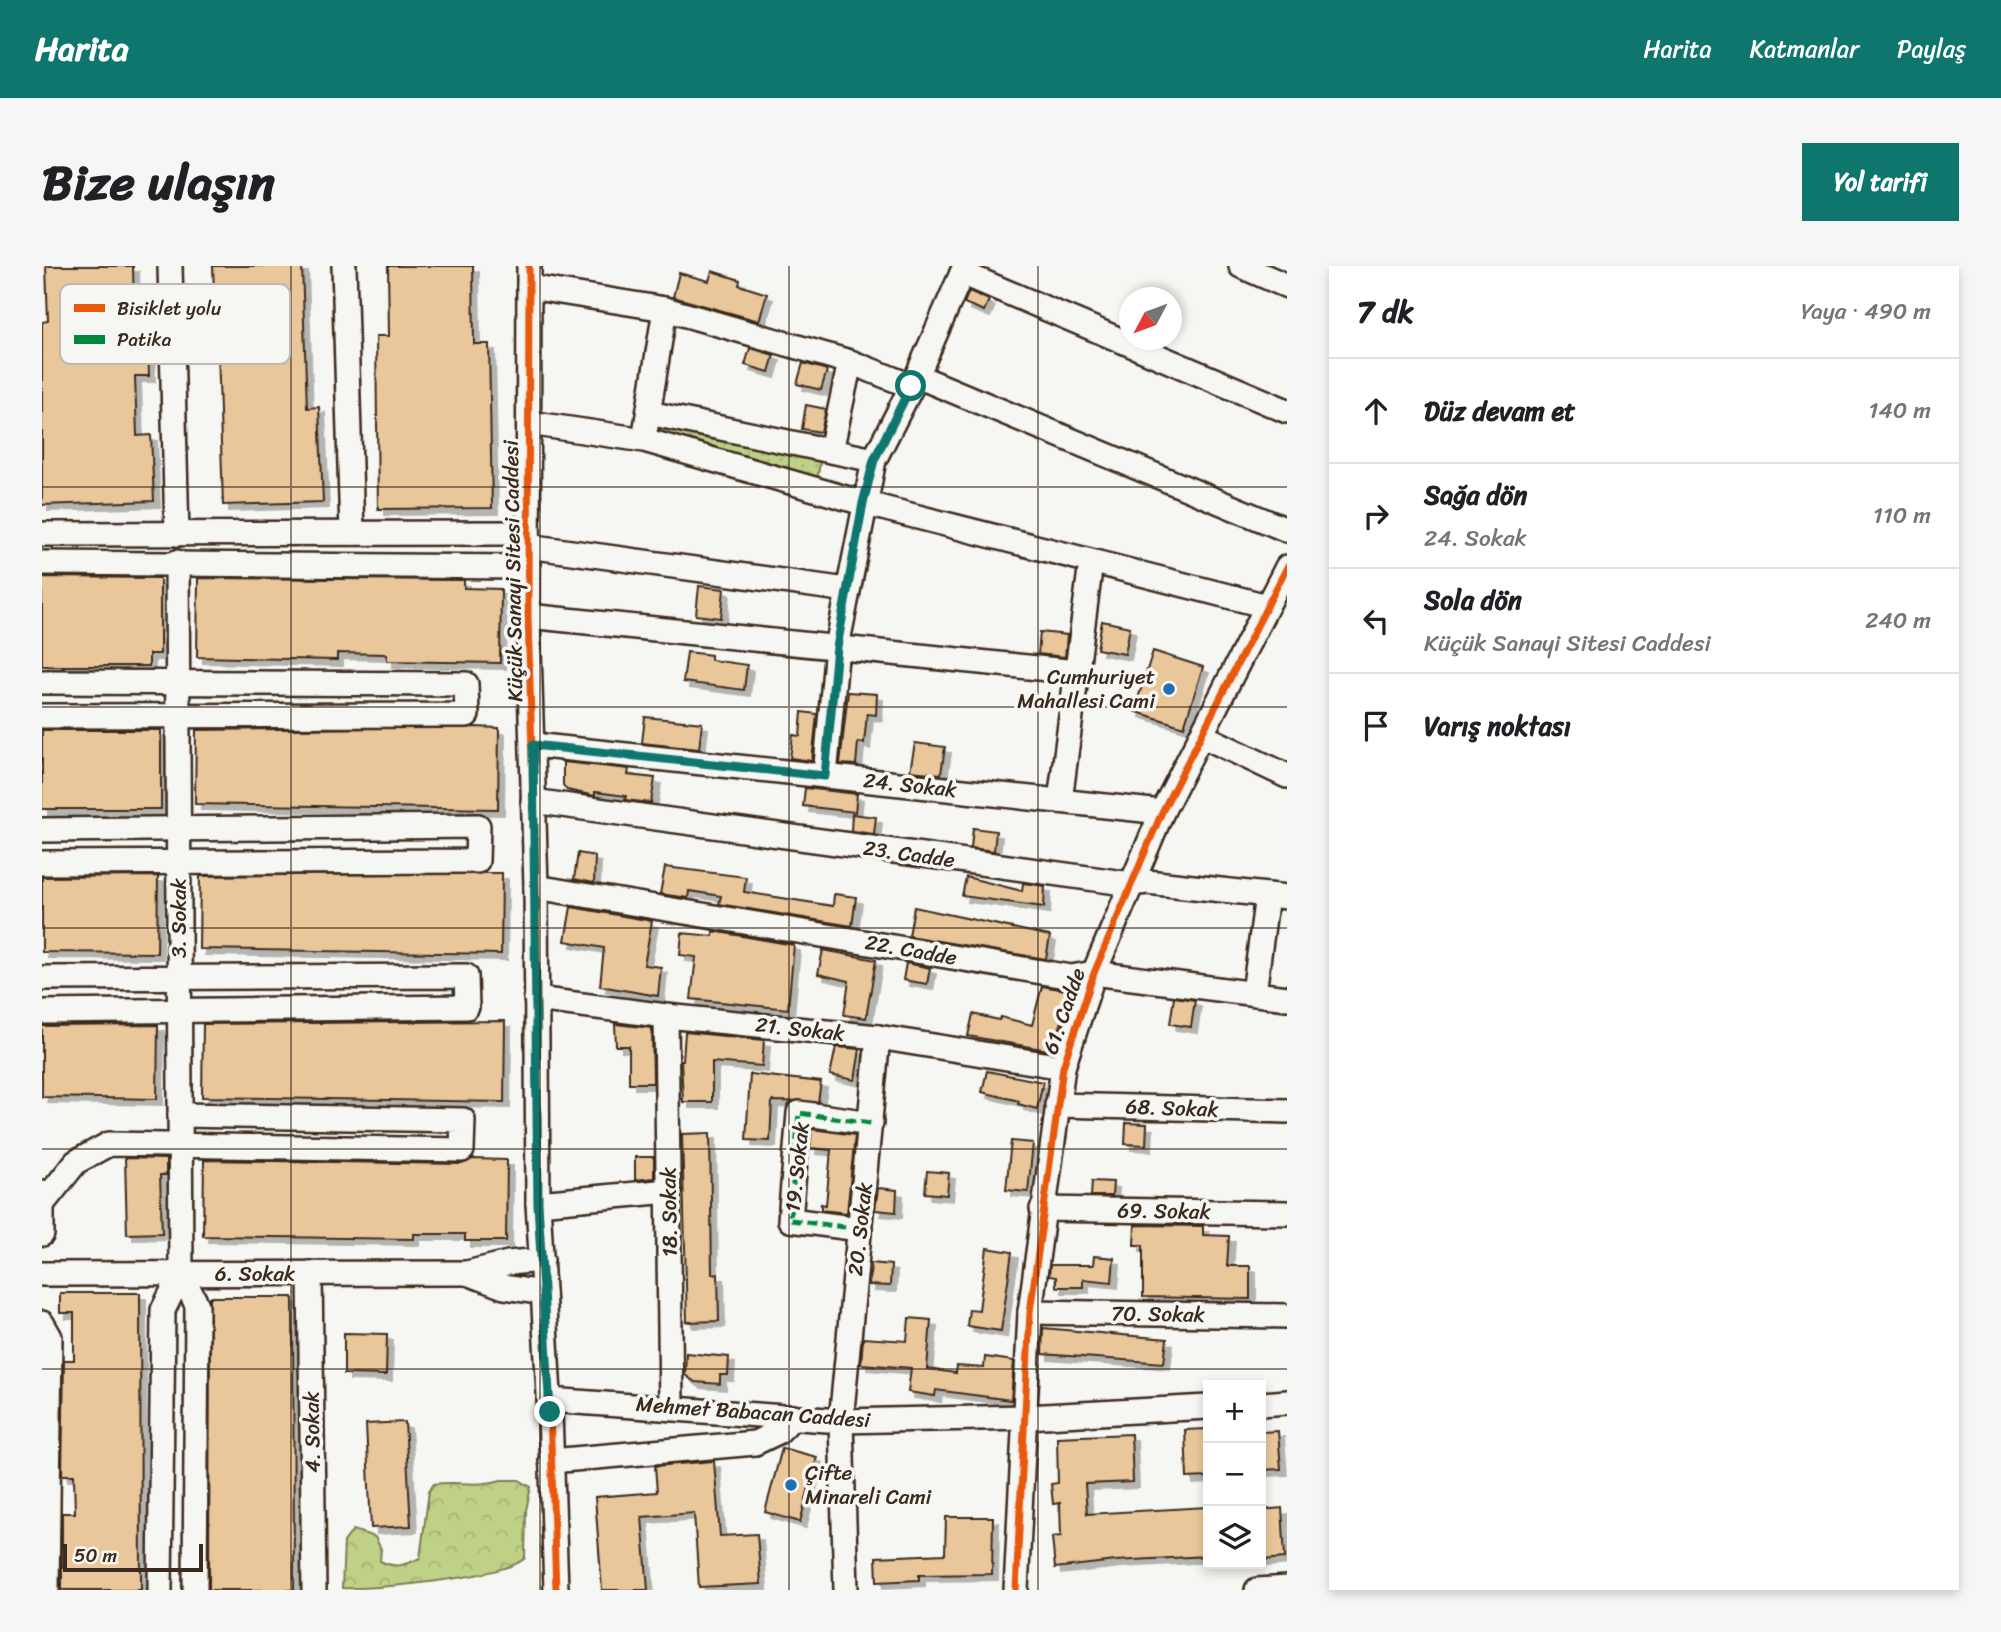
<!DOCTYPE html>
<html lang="tr">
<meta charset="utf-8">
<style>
:root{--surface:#fff;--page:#f6f6f6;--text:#202124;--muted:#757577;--line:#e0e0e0;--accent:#0f766e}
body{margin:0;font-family:Sriracha,sans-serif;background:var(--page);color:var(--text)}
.controls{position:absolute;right:21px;bottom:21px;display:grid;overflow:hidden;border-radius:0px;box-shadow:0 4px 10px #0003}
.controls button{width:63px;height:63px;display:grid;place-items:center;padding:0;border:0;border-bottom:2px solid var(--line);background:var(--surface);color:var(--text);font:35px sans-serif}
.compass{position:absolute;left:1077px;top:21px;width:63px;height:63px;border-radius:50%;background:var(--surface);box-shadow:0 4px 10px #0003;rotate:229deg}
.scale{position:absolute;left:21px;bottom:18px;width:140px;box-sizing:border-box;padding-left:7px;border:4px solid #3b2a1e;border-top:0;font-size:19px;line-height:24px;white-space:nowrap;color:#3b2a1e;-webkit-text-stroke:5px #f6f6f2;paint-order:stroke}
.stop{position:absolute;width:21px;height:21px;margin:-16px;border:5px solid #0f766e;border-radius:50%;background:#fff}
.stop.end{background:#0f766e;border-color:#fff;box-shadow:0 2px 7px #0008}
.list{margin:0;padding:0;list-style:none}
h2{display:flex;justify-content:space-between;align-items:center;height:91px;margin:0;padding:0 28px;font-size:30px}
h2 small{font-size:23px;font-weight:400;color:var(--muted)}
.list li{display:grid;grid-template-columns:46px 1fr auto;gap:21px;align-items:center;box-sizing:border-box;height:105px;padding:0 28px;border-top:2px solid var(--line)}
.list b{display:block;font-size:26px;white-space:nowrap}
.list p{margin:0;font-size:23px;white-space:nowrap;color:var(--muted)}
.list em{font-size:23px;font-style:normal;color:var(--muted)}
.icon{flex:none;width:38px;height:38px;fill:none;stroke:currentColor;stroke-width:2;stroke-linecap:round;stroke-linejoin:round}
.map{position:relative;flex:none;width:1245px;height:1324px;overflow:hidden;border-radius:0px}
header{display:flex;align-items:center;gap:42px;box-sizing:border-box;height:98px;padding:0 35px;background:var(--accent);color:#fff}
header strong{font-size:33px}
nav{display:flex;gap:38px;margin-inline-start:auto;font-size:24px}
.intro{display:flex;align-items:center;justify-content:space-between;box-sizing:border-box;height:168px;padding:0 42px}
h1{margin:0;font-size:49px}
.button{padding:18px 32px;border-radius:0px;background:var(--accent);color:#fff;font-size:24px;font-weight:700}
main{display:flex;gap:42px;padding:0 42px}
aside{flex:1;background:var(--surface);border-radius:0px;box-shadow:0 4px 10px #0003}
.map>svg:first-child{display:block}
</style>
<header>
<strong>Harita</strong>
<nav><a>Harita</a><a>Katmanlar</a><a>Paylaş</a></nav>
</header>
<div class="intro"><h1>Bize ulaşın</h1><a class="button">Yol tarifi</a></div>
<main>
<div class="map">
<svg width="1245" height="1324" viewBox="0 0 1245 1324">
<defs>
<pattern id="grass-dots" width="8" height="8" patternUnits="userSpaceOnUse" patternTransform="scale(1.75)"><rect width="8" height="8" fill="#bed187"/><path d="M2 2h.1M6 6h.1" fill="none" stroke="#a4b474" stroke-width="1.8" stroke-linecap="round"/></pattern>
<pattern id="forest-crowns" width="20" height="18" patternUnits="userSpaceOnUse" patternTransform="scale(1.75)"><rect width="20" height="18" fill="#bed187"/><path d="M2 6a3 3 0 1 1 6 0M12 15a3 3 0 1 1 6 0" fill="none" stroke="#a4b474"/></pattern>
<filter id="shadow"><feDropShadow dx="6" dy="6" stdDeviation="0" flood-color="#0004"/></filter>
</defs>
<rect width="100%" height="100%" fill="#f6f6f2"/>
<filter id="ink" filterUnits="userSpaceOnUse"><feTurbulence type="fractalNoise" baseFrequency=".0143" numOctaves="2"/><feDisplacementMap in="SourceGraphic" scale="14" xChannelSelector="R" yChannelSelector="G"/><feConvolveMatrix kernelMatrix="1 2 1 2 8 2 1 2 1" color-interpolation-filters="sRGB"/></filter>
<g filter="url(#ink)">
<!-- grass -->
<path fill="url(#grass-dots)" stroke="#7c7e52" stroke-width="2" d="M614,160l165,31 -4,23 -164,-47z"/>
<!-- forest -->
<path fill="url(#forest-crowns)" stroke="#7c7e52" stroke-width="2" d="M459,1214h18l12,7 -5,23 -1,48c-20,20 -158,32 -183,30l2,-46 9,-12 22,7 6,12 -1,12c16,8 25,4 40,-3l9,-67 5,-7c23,-4 43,4 67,-4z"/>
<!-- building -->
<g fill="#eac79b" stroke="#3b2a1e" stroke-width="2" filter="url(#shadow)">
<path d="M4,0h87l1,46 13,-1 2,65h-14l2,60 14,-1 3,66 -112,4v-183l6,-1z"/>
<path d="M171,0h89l5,142 12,-1 4,95 -100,3 -5,-155 -16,1 -1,-32h14z"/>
<path d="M346,0h85l1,78h15l3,164 -114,1 -2,-173h13z"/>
<path d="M670,5l28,9 -1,5 28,9 -8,27 -86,-24 6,-24 30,8z"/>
<path d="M927,25l20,9 -5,11 -20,-8z"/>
<path d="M708,82l24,7 -5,17 -24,-7z"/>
<path d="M761,97l24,7 -6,20 -24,-6z"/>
<path d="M764,139l20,4 -5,23 -19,-3z"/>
<path d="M0,311l118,1v76h-11v12h-107z"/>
<path d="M156,312l266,2v8l37,1 -1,74 -113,-2v-7l-50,-1v7l-140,-3z"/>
<path d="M657,320l25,3 -3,29 -25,-3z"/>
<path d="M1060,355l28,6 -5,27 -28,-5z"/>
<path d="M998,366l27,3 -2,22 -27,-3z"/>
<path d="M1111,385l50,16 -19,60 -50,-16z"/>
<path d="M645,386l24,3v5l36,5 -3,25 -61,-8z"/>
<path d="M806,426l29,2 -1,21 -9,-1 -3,29 -6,-1 -2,23 -16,-1z"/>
<path d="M760,446l15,2 -5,47 -22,-3 3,-23 7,1z"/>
<path d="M603,451l57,6 -3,26 -57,-6z"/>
<path d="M431,461l26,1 -1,81 -303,-5 1,-74z"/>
<rect x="0" y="464" width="119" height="79"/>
<path d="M873,477l30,4 -4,27 -31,-3z"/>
<path d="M521,496l66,7 -1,6 27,3 -4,25 -26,-3 1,-4 -31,-4v4l-28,-6 -4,-5z"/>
<path d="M763,522l52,6 -2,18 -52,-6z"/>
<path d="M810,548l24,3 -2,17 -23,-3z"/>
<path d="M931,562l23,3 -2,20 -23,-3z"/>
<path d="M536,587l17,3 -1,27 -20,-4z"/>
<path d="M623,601l81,10 -2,15 89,14 1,-12 22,3 -4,29 -133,-22 2,-8 -32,-5 -1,7 -28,-4z"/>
<path d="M443,607h17l-1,81 -302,-5 1,-73z"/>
<path d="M116,610l-1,77 -115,-1v-75z"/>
<path d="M924,611l56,14 1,-8 22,3 -1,21 -82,-11z"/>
<path d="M529,641l81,14 -8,44 17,2 -3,29 -58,-10 4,-38 -39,-7z"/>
<path d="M872,641l136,29 -4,23 -137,-23z"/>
<path d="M671,665l81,14 -6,64 -97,-10 5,-42 -16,-2 2,-22 31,3z"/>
<path d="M781,684l53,10 -10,58 -22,-3 5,-34 -31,-7z"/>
<path d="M864,697l24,5 -3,16 -24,-4z"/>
<path d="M1000,720l29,5 -18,60 -85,-15 5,-22 26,6 2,-3 31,8z"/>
<path d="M1132,731l21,3 -4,27 -21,-3z"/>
<path d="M463,755l-1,81 -302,-5 1,-73z"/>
<path d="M573,758l37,4 1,55h-24v-37h-13z"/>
<path d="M116,759l-1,74 -115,-2v-71z"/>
<path d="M643,766l79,8 -2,26 -50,-4v40h-29l-2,-42h2z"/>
<path d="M794,781l24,2 -5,31 -25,-5z"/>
<path d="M945,805l56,11 -6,27 -19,-5 1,-3 -37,-9z"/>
<path d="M708,808l71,8 -3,20 -46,-1 -2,40 -24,-1z"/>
<path d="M1084,857l21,1 -1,21 -21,-1z"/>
<path d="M770,863l43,6 -8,78 -26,-3v-6l5,1 5,-55 -21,-2z"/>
<path d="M668,867l2,141h6l1,47 -32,1 -5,-188z"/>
<path d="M969,875l22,2 -5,49 -22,-2z"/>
<path d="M593,891h19v21l-19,2z"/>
<path d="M83,892l41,1v16h-6l2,58 -35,1z"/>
<path d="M430,893l35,1 -1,81h-41v-7h-51v5l-211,-3 1,-76 258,4z"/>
<path d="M885,905l22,2 -2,22 -22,-2z"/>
<path d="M1050,915l21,1 -1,14h-21z"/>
<path d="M836,922l19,2 -1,22 -21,-2z"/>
<path d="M1093,959l68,1v9l26,1 -2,30h23v33l-107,-2v-52h-9z"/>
<path d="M945,982l25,4 -11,79 -34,-5 2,-17 10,1z"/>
<path d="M1052,990l20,2 -2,24 -29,-3v8h-27v-10l-7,-1 1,-11h43z"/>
<path d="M829,997l20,2 -1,21 -21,-1z"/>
<path d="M18,1027h80l1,297h-79v-77h13l-1,-38h-12l2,-115h10v-47h-14z"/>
<path d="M168,1031h83l1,293h-85z"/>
<path d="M867,1052l22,2 -4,49 29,4 1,-7 27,2 1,-11 29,4 -3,39 -75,-10 -1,6 -27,-4 3,-24 -50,-4 2,-26 44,3z"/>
<path d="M1001,1062l124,11 -3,24 -122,-9z"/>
<path d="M302,1067l43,1 -1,41 -42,-1z"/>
<path d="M644,1087l43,4 -1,18h-8v9l-25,-2 -10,-7z"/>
<path d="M363,1156l6,104 -40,2 -5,-104z"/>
<path d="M1164,1163l2,48 -21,1 -2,-48z"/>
<path d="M1236,1165l3,38 -19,1 -1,-38z"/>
<path d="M1089,1168l2,48 -48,2 2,30 120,-7 1,49 -93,5 -60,7 -3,-31 9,-1 -1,-33 -7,1 -2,-20 7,-1 -1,-46z"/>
<path d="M740,1182l35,9 -17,65 -35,-10z"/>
<path d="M672,1195l6,75 37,-2 4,50 -62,3 -5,-74 -52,4 6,73h-46l-7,-93 62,-5 -2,-26z"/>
<path d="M1240,1242l3,50 -24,2v-50z"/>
<path d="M904,1251h47l-1,57 -73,1v5l-42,2 -1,-25 69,-3z"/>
</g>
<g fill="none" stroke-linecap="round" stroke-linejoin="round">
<defs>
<g id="minor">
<path d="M128,0l7,268"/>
<path d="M302,0l8,267"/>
<path d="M487,0l-1,350 8,271 2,316 12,209 6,178"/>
<path d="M1199,0l46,20"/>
<path d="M920,7l325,138"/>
<path d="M487,21l136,22 185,53 61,24"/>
<path d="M875,110l370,154"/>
<path d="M607,147l225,47 -37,187 -12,129"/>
<path d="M487,157l115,17 219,63 404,103"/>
<path d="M604,161l19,-118"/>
<path d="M789,185l19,-89"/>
<path d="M832,194l43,-84 48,-110"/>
<path d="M0,268l486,-1"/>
<path d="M486,280l319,44"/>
<path d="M135,296l4,712 16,31 -2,285"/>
<path d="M0,297l486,4"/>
<path d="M486,350l549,56"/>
<path d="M0,416l424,2 1,31 -425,1"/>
<path d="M1159,469l86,41"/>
<path d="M491,479l629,67"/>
<path d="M491,535l598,83 16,-2 140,15"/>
<path d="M1018,535l31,-239"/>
<path d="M0,564l436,-4 -1,35 -435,2"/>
<path d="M494,621l535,90 23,-4 193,25"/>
<path d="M0,712l424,-2 1,31 -425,5"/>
<path d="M1212,727l13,-98"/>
<path d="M494,733l130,17 212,21 185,30"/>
<path d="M624,750l5,391"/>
<path d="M1015,839l230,6"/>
<path d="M0,926v42"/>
<path d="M2,936l32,-40 33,-18 353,6 1,-30 -283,-5"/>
<path d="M496,937l131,-12"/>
<path d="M1000,943l245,4"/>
<path d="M818,963l-70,-9 9,-107 72,10"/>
<path d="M500,994l-34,3 -41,10 37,14 39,6"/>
<path d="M268,1007l4,317"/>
<path d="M0,1008l425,-1"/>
<path d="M988,1046l257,4"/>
<path d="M0,1057l8,14 -3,253"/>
<path d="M507,1134l292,21 185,-4 182,-10"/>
<path d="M1219,1138l26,-2"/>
<path d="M509,1195l204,-18 23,-11 15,-15"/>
<path d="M118,1324l3,-280 18,-36"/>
<path d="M804,1324l-5,-169 37,-384"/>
<path d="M974,1324l14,-278 33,-245 31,-94 68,-161 125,-245"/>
<path d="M1215,1324l30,-2"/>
</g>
</defs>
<!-- minor casing -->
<use href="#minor" stroke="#3b2a1e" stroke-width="28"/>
<!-- minor -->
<use href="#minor" stroke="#f6f6f2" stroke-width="23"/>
<!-- quiet -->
<path stroke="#00873e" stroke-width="5" stroke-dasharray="10 5" stroke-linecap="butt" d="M818,963l-70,-9 9,-107 72,10"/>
<defs>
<g id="cycleway">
<path d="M487,0l-1,350 8,271 2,316 12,209 6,178"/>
<path d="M974,1324l14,-278 33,-245 31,-94 68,-161 125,-245"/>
</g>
</defs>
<!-- cycleway casing -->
<use href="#cycleway" stroke="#f6f6f2" stroke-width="11"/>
<!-- cycleway -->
<use href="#cycleway" stroke="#e8590c" stroke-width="7"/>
</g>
</g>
<g fill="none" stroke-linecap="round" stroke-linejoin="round" filter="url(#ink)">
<!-- route -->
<path stroke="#0f766e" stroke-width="9" d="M508,1146l-12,-209 -5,-458 292,31 12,-129 26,-144 11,-43 37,-74"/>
</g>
<!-- grid -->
<path fill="none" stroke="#3b2a1e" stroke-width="2" stroke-opacity="0.55" d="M249,0v1324M498,0v1324M747,0v1324M996,0v1324M0,221h1245M0,441h1245M0,662h1245M0,883h1245M0,1103h1245"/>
<!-- markers -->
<g fill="#1f6fb2" stroke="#f6f6f2" stroke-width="2.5">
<circle cx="1127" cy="423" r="7"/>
<circle cx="749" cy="1219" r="7"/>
</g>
<g text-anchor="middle" stroke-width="7" stroke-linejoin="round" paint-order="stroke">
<!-- street labels -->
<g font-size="21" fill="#3b2a1e" stroke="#f6f6f2">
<text transform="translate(471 305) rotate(-91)" y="7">Küçük Sanayi Sitesi Caddesi</text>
<text transform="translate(868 519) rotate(6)" y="7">24. Sokak</text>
<text transform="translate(867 588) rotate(8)" y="7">23. Cadde</text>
<text transform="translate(137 652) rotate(-90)" y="7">3. Sokak</text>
<text transform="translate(869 684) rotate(10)" y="7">22. Cadde</text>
<text transform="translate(1022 745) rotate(-71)" y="7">61. Cadde</text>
<text transform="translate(758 763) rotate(6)" y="7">21. Sokak</text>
<text transform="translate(1130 842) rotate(2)" y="7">68. Sokak</text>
<text transform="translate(755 901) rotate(-84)" y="7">19. Sokak</text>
<text transform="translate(1122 945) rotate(1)" y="7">69. Sokak</text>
<text transform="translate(627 946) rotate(-91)" y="7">18. Sokak</text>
<text transform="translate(818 963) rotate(-84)" y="7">20. Sokak</text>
<text x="213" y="1015">6. Sokak</text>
<text transform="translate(1116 1048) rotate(1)" y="7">70. Sokak</text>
<text transform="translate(711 1146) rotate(4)" y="7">Mehmet Babacan Caddesi</text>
<text transform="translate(270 1166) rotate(-91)" y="7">4. Sokak</text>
</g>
<!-- poi labels -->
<g font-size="21" fill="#3b2a1e" stroke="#f6f6f2" text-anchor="end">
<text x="1113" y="418">Cumhuriyet<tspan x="1113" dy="24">Mahallesi Cami</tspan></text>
<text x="763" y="1214" text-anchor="start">Çifte<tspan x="763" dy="24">Minareli Cami</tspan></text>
</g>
</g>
<!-- legend -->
<rect x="18" y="18" width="230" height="80" rx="10" fill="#f6f6f2" stroke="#beb9b2" stroke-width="2"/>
<rect x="32" y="38" width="31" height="8" fill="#e8590c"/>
<rect x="32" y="69" width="31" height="9" fill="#00873e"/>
<g font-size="19" fill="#3b2a1e">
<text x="75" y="49">Bisiklet yolu</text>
<text x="75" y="80">Patika</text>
</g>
</svg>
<div class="controls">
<button>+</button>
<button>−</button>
<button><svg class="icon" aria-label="layers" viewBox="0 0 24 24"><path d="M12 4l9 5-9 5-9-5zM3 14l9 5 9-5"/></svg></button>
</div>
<svg class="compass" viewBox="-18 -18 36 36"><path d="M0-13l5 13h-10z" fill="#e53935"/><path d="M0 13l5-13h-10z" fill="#757577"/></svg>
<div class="scale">50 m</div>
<div class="stop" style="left:869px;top:120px"></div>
<div class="stop end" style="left:508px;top:1146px"></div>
</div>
<aside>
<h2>7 dk<small>Yaya · 490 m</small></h2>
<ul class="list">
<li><svg class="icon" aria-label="ahead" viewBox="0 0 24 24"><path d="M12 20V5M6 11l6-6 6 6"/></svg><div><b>Düz devam et</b></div><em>140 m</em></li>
<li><svg class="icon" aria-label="right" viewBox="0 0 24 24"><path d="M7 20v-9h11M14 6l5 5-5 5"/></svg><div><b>Sağa dön</b><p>24. Sokak</p></div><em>110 m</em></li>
<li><svg class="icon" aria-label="left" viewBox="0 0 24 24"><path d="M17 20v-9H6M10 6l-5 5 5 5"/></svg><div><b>Sola dön</b><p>Küçük Sanayi Sitesi Caddesi</p></div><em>240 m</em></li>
<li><svg class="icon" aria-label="arrive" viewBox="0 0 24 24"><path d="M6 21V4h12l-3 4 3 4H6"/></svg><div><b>Varış noktası</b></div></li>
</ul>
</aside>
</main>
